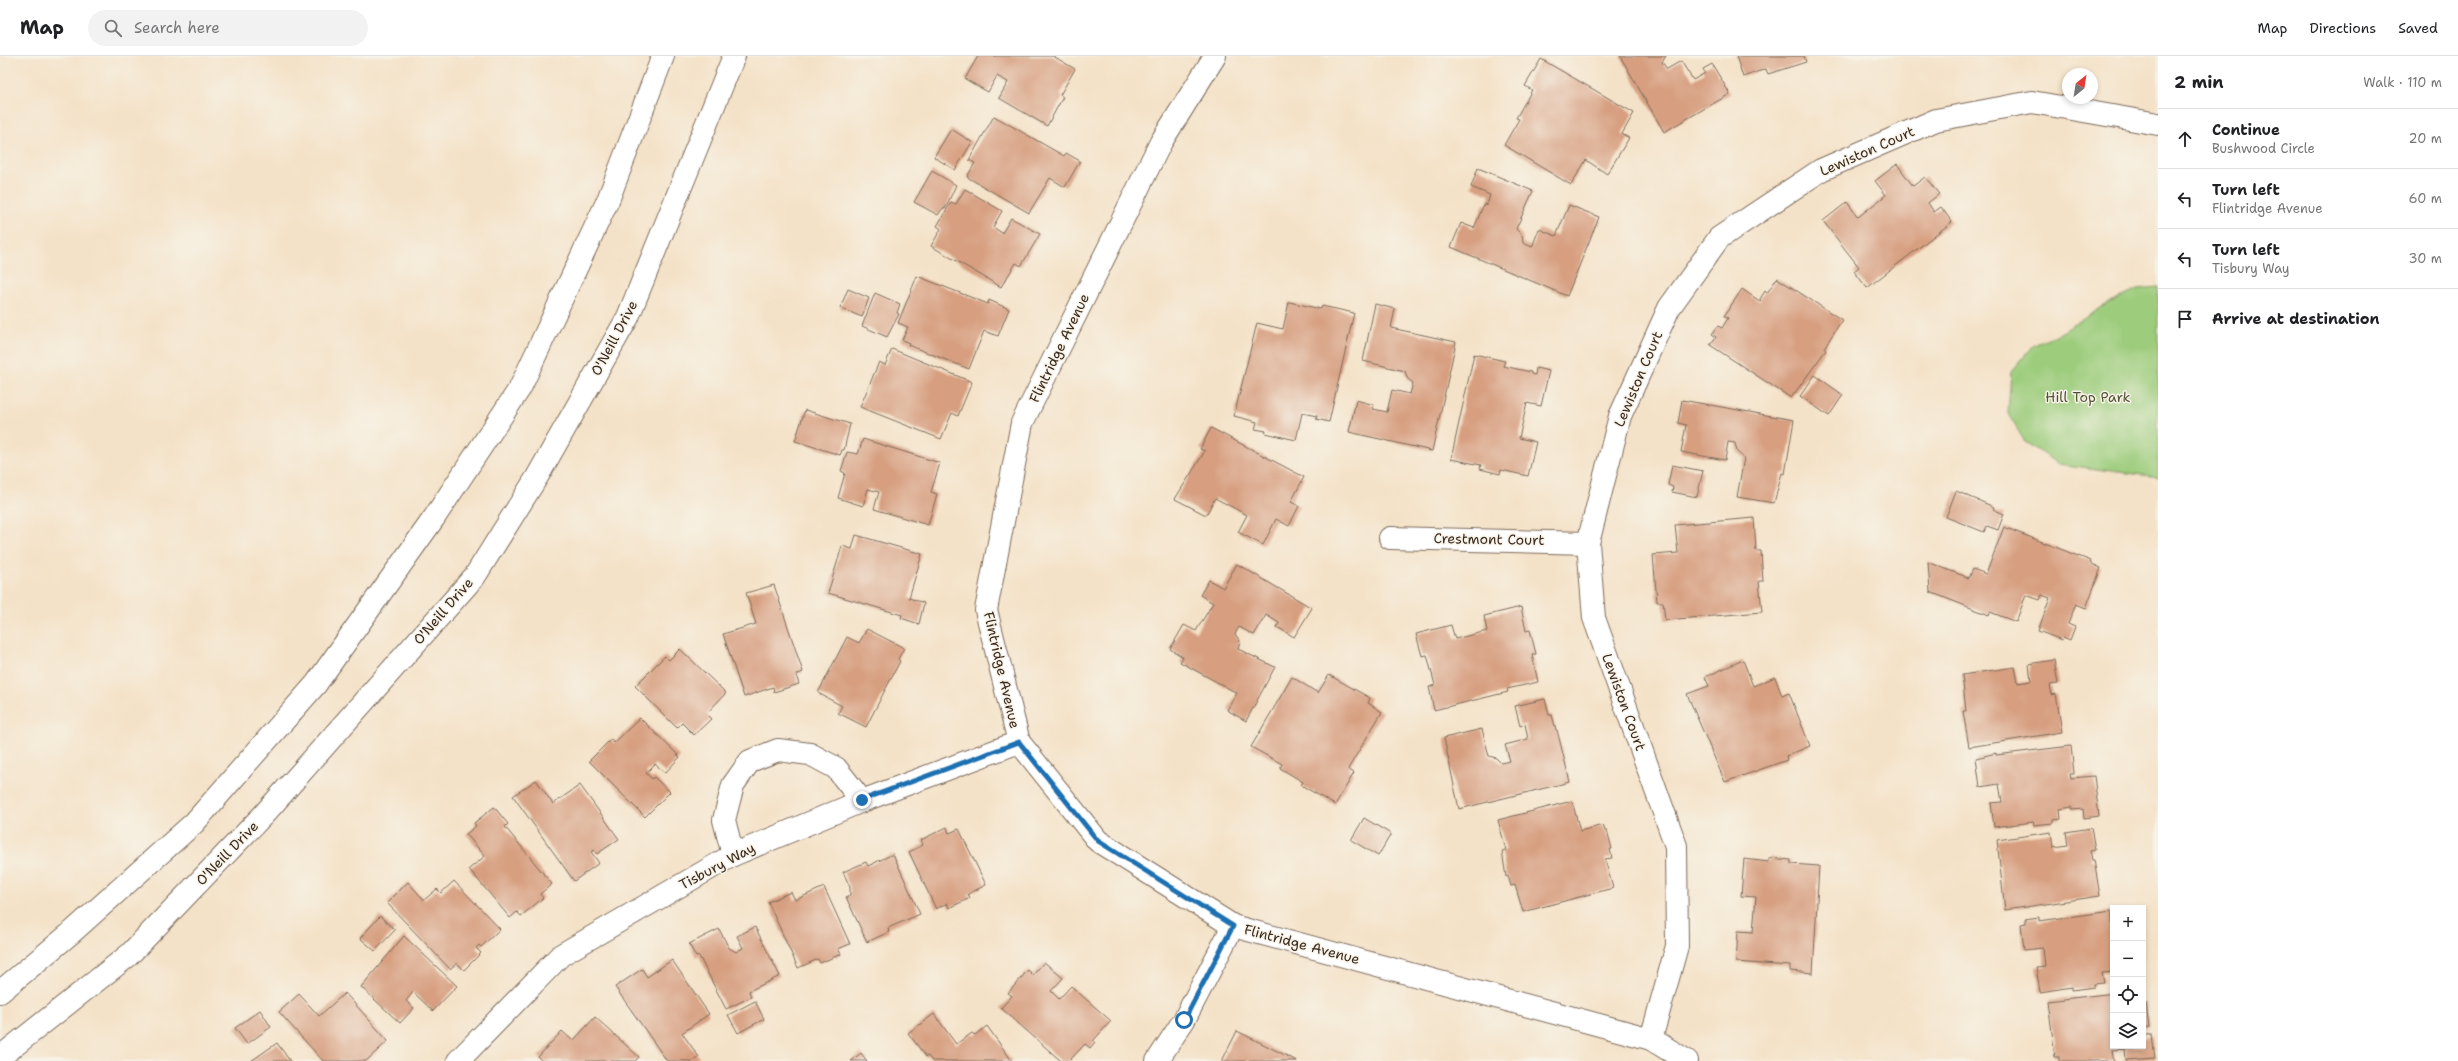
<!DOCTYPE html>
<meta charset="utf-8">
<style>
:root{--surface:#fff;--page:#f2f2f2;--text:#202124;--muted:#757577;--line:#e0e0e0}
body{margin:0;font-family:"Shantell Sans",sans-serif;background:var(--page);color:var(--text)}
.controls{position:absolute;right:12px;bottom:12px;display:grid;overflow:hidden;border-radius:0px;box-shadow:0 2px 6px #0003}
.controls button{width:36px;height:36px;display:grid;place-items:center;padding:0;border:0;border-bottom:1px solid var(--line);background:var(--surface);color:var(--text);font:20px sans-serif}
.compass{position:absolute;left:2062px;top:12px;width:36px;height:36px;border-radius:50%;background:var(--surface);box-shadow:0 2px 6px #0003;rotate:30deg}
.stop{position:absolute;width:12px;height:12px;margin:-9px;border:3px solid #1f6fb2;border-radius:50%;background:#fff}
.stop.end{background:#1f6fb2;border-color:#fff;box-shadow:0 1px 4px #0008}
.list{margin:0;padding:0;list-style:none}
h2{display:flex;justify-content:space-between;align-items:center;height:52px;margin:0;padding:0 16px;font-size:17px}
h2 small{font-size:13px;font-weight:400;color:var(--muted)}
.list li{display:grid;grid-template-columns:26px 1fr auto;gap:12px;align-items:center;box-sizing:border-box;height:60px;padding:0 16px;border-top:1px solid var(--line)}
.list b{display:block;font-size:15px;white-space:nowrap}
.list p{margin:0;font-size:13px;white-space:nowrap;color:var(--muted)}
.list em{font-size:13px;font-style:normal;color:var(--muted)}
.icon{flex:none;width:22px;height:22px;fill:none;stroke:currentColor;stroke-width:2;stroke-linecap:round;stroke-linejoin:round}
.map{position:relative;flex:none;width:2158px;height:1005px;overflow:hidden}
header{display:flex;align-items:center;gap:24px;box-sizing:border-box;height:56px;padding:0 20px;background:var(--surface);border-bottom:1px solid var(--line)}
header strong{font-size:19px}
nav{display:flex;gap:22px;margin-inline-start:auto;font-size:14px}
.search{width:280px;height:36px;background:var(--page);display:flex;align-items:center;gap:10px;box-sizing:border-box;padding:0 14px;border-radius:22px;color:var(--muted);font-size:15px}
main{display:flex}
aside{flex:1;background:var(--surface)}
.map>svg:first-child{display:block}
</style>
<header>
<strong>Map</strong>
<div class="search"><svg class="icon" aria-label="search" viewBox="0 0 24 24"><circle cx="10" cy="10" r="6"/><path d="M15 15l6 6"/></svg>Search here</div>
<nav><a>Map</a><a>Directions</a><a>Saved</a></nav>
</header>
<main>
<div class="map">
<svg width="2158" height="1005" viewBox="0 0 2158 1005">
<rect width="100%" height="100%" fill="#f7f3e8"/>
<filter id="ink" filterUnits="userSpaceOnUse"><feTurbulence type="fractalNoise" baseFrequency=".025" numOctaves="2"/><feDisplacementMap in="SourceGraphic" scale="8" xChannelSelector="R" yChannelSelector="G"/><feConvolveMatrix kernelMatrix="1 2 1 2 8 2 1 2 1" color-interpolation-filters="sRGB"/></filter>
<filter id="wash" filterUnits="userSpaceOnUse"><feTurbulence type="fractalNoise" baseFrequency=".012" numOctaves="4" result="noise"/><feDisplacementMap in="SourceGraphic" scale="16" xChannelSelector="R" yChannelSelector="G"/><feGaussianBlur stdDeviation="0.9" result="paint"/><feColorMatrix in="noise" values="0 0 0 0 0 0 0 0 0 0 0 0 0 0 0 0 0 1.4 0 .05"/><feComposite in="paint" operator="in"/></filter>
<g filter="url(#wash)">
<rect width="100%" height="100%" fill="#f4e2c8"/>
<!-- green -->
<path fill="#9ccc7b" stroke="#6c7b4c" d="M2158,231v190l-100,-13 -33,-22 -17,-28 3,-42 23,-27 23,-10 52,-32 28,-14z"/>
<g id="blocks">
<!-- building -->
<g fill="#d79f80">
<path d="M978,0h75l22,13 -15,26 3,2 -16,29 -48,-28 9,-16 -11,-6 -9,16 -23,-13z"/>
<path d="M1620,0h46l-4,6 5,7 14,-8 12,19 12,-7 -2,-4 9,-5 18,30 -66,38z"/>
<path d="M1736,0h68l2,6 -38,12 -2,-5 -23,8z"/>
<path d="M1541,3l93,54 -12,21 7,4 -22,36 -21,-14 -15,25 -67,-40 15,-26 -3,-1 16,-28 -7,-4z"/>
<path d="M994,60l70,40 2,-3 14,8 -15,26 -15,-9 -21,35 -62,-36 8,-14 -6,-3z"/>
<path d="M951,73l21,13 -17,28 -21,-13z"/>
<path d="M1897,108l16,22 12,-9 14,17 -11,9 6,9 7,-5 11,15 -85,66 -13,-17 5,-4 -36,-46 24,-19 11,15 28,-22 -11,-14z"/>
<path d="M1478,112l55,23 -17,38 6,6 1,8 9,4 7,-18 17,7 13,-31 30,12 -32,79 -116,-49 10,-24 13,5 10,-24 3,1 3,-10 -19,-8z"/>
<path d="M932,115l24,14 -11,24 -2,-1 -5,7 -24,-13z"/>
<path d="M965,133l37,22 -9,16 9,6 9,-15 29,16 -19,32 -5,-3 -15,24 -70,-41 10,-17 -4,-3 14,-24 5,2z"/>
<path d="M917,220l71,28 1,-4 20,9 -11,27 -14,-5 -15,38 -61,-24 1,-2 -7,-3 6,-13 -10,-4z"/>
<path d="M1777,222l65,42 -18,28 2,2 -35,48 -81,-53 6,-8 -4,-3 6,-8 4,2 6,-10 -4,-2 18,-27 19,13 -1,-3 5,-8 2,2z"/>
<path d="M848,233l21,9 -7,19 -22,-9z"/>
<path d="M875,237l25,11 -3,9 2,1 -12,23 -25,-11z"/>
<path d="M1289,246l32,7 1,-3 32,7 -25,109 -13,-3 1,-3 -15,-3 -6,27 -31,-7 1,-2 -11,-2 2,-7 -23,-6 23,-93 26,6z"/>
<path d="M1375,248l20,5 -4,19 65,14 -24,109 -83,-19 7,-32 18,5 -1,4 14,3 5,-22 18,4 3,-11 -6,-5 -2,-7 -42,-10z"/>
<path d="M892,293l80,33 -14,34 -6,-3 -11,26 -81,-32 19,-45 6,3z"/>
<path d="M1474,298l31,7 -2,5 28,6v2l4,1 1,-7 13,3 -8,35 -14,-3 -8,35 17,4 -8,34 -27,-6 -1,4 -20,-5 1,-4 -30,-6z"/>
<path d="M1815,319l28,20 -14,21 -29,-20z"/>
<path d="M1682,344l112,20 -9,54 -3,-1 -8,30 -37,-6 7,-39 -7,-6 -2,-9 -7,-1 -3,18 -44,-8 5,-27 -8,-2z"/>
<path d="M805,354l45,14 -6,26h-2l-2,5 -45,-14z"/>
<path d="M1211,372l93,49 -13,25 8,4 -10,20 -13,-7 -13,26 -25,-13 9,-17 -32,-17 -9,17 -31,-16 30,-48 -5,-2z"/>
<path d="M863,383l77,24 -9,29 6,2 -9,31 -54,-16 5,-17 -11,-3 -5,17 -25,-8 7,-25 -4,-2 6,-19 11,2z"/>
<path d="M1672,409l31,6 -6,26 -25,-5 1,-5 -5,-2z"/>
<path d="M1956,435l38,16 -1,2 11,5 -6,16 -11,-4 -3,6 -38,-15z"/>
<path d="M1754,462l2,33h5l2,30h-4l3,31 -97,8 -2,-18h-6l-4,-47 25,-2 -3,-28z"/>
<path d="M2004,471l87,34 -1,2 11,5 -15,40 -10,-4 -8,20 7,3 -5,13 -7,-3 -1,3 -24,-9 12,-33 -8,-3 -2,5 -14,-5 -10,27 -26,-10 -1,3 -59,-23 -2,-30 41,16 4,-9 13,5z"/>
<path d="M856,479l66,19 -13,44 15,5 -5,21 -18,-6 1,-3 -74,-22 14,-47 10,3z"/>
<path d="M1237,508l75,44 -18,29 -17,-10 2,-4 -13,-8 -12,20 -15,-8 -4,7 5,7 -2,8 37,18 -29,54 -19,-11 10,-17 -57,-31 3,-5 -13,-8 14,-24 12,6 17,-28 -13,-8 9,-15 14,8z"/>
<path d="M774,529l29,87 -7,3 3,9 -25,8 -1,-5 -29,10 -21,-63 33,-10 -10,-31z"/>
<path d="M1521,551l5,24 4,-1 6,24 -4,1 6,27 -31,7 1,3 -74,18 -5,-23 6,-2 -8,-30 -5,1 -6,-22 35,-9 4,14 32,-8 -3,-15z"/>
<path d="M867,573l37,19 -6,11 2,2 -34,66 -28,-14 4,-7 -24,-13 29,-56 12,6z"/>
<path d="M680,593l46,44 -20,21 5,5 -17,16 -12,-12 -5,5 -42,-42 30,-30 4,4z"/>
<path d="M1743,604l10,26 22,-9 7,19 7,-3 21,53 -24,10 1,4 -62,22 -38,-88 22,-8 -4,-9z"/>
<path d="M2054,604l4,24 -8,1 2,10 4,-1 6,38 -93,15 -6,-36h3l-4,-36 53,-8 3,16 13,-2 -2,-17z"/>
<path d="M1329,619l41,23 -2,5 14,9 -34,57 6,4 -19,32 -34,-20 2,-3 -23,-14 2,-4 -31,-17 41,-70 26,16z"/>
<path d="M1545,643l4,16h3l4,15h1l13,52 -111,27 -15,-71 38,-9 7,27 7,2 5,5 9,-2 -5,-16 23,-6 -3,-15 -5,2 -5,-20z"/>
<path d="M640,662l40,39 -15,16 -10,-9 -9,9 6,6 2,-2 16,15 -25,25 -56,-56 22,-22 3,4z"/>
<path d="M2071,690l3,27h-4l1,5 23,-2 5,40 -15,2 -1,-9 -11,1v-3l-12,2 1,10 -8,1v3l-19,2 -1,-3 -39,5 -3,-24 11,-1 -3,-18 -19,3 -4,-29 20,-5v2z"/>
<path d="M536,724l17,24 27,-19 39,54 -22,15 -3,-4 -3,2 8,11 -25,18 -61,-85z"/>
<path d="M1572,745l8,30 23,-6 2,6 2,-1 5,19h-2l2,9 -7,1 8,29 -90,24 -8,-27 -4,1 -3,-10 -2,1 -4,-26 4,-1 -8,-30z"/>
<path d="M494,751l14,17 -3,3 47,57 -12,10 3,4 -22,18 -4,-4 -7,6 -41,-49 16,-13 -19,-22 10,-8 -2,-3z"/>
<path d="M1364,762l27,16 -13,22 -27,-16z"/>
<path d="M947,771l2,6 10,-4 27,56 -18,9 2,4 -21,10 -2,-5 -11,6 -27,-57 14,-7 -2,-5z"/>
<path d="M2091,772l4,21 -5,1 2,10h2l6,36 -95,14 -8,-70 54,-8 2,15 15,-2 -2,-13z"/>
<path d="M893,798l27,60 -32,14 1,4 -22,10 -21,-45 4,-2v-8l-7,-15 23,-10 2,4z"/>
<path d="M1769,802l22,2v4l28,2 -6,107 -23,-2v-5l-54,-4 2,-31 15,1 3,-35 -15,-1 3,-37 25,3z"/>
<path d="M454,825l46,48 -19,18 -2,-2 -3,3 5,5 -17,17 -7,-7 -7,6 -63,-66 21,-21 16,18 13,-11 4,4z"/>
<path d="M824,831l26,57 -12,5 3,5 -21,9 -2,-4 -20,9 -30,-66 23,-10 4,8z"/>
<path d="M2112,855l1,61 -11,1 2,10 -10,1v3l-22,3v-3l-32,5 -4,-25 9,-1 -2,-18 -19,2 -3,-26 5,-1 -1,-4 14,-2v4z"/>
<path d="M380,860l15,14 -20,21 -15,-13z"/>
<path d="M755,871l25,49 -31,15 2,6 -25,12 -27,-53 -3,1 -7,-13 30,-15 10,19 7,4 7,-4 -6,-12z"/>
<path d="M404,880l53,50 -24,25 -20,-19 -7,9 8,7 -14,15 -39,-36z"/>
<path d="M672,904l37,54 -27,19 17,24 -6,4h-26l-52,-74 27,-18 5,8z"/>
<path d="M1044,906l19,16 -12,13 8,8 12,-13 40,35 -18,20 2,1 -5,6 -5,-4 -16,17h-8l-60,-53 11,-12 -4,-3 20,-23 5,5z"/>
<path d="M345,937l43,48 -22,20h-43l-44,-49 20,-18 20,22z"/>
<path d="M2113,937v53h30v-9l9,-2 3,24 -29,2 -1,-12 -13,1 2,11h-55v-4h-4l-7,-56z"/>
<path d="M755,945l9,18 -26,14 -10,-18z"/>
<path d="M2143,947h3l3,24 -6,1z"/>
<path d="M260,954l11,17 -24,17 -12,-16z"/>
<path d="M934,958l22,30 16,-11 3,2 12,-9 25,35h-80l-4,-5 -2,1 -18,-24z"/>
<path d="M595,961l44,40 -4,4h-93l-4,-4 24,-26 11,10z"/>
<path d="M1237,975l60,30h-75z"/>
<path d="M277,987l13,18h-39z"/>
<path d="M861,997l6,8h-16z"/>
</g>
</g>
</g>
<g filter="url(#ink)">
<use href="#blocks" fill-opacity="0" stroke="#7c6a5a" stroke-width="1"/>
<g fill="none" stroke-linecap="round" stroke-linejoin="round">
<defs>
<g id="minor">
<path d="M1215,0l-54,86 -139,281 -36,187 33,132 79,99 135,85 418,113 36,22"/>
<path d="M1390,482l198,5"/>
<path d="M733,799l-9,-35 9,-35 17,-24 28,-11 32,4 26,14 26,33"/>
<path d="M1651,983l26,-93 -1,-100 -82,-228 -6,-75 32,-127 49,-108 50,-70 102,-68 115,-50 96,-18 126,22"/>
<path d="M458,1005l103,-106 172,-100 129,-54 157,-59"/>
<path d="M1157,1005l27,-41 49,-94"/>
</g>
<g id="major">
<path d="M0,936l71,-59 123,-110 122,-139 118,-166 86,-130 88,-188 55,-144"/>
<path d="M0,1001l129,-102 137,-143 209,-236 62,-99 91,-160 106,-261"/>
</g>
</defs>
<!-- minor casing -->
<use href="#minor" stroke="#7c6a5a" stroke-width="24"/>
<!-- major casing -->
<use href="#major" stroke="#7c6a5a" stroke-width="24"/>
<!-- minor -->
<use href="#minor" stroke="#fff" stroke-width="22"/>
<!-- major -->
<use href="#major" stroke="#fff" stroke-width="22"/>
</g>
</g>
<g fill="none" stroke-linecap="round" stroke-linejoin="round" filter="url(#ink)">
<!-- route -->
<path stroke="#1f6fb2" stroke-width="5" d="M862,744l157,-58 79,99 135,85 -49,94"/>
</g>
<g text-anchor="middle" stroke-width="3" stroke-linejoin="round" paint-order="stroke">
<!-- street labels -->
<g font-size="14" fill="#3b2a1e" stroke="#f7f3e8">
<text transform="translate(1867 95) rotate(-24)" y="5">Lewiston Court</text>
<text transform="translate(614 282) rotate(-62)" y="5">O'Neill Drive</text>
<text transform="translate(1059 292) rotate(-64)" y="5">Flintridge Avenue</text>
<text transform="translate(1638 323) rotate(-67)" y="5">Lewiston Court</text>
<text transform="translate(1489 483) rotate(1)" y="5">Crestmont Court</text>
<text transform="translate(443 555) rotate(-49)" y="5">O'Neill Drive</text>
<text transform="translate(1002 614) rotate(77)" y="5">Flintridge Avenue</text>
<text transform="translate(1624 646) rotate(70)" y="5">Lewiston Court</text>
<text transform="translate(227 797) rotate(-46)" y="5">O'Neill Drive</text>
<text transform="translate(717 810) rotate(-28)" y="5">Tisbury Way</text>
<text transform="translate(1302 888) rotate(15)" y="5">Flintridge Avenue</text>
</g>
<!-- park labels -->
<g font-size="14" fill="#535235" stroke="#f7f3e8">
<text x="2088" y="346">Hill Top Park</text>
</g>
</g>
</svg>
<div class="controls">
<button>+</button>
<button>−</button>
<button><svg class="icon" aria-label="locate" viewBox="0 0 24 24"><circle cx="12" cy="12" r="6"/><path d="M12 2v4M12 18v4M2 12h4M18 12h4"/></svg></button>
<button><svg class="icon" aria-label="layers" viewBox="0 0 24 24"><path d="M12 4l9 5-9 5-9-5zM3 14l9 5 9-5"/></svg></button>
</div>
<svg class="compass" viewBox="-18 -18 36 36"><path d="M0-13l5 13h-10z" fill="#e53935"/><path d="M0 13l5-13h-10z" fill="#757577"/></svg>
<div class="stop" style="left:1184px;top:964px"></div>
<div class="stop end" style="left:862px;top:744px"></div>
</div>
<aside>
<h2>2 min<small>Walk · 110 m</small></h2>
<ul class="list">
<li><svg class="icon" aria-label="ahead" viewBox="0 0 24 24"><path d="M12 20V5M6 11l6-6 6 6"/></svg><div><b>Continue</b><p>Bushwood Circle</p></div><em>20 m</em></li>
<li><svg class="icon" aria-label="left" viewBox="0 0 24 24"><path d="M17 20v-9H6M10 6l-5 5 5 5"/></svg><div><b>Turn left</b><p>Flintridge Avenue</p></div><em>60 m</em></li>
<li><svg class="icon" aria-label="left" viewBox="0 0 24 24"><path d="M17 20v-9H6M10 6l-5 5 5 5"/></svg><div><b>Turn left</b><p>Tisbury Way</p></div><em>30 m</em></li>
<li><svg class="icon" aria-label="arrive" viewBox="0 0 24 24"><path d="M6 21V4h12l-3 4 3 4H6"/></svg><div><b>Arrive at destination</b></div></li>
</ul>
</aside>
</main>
